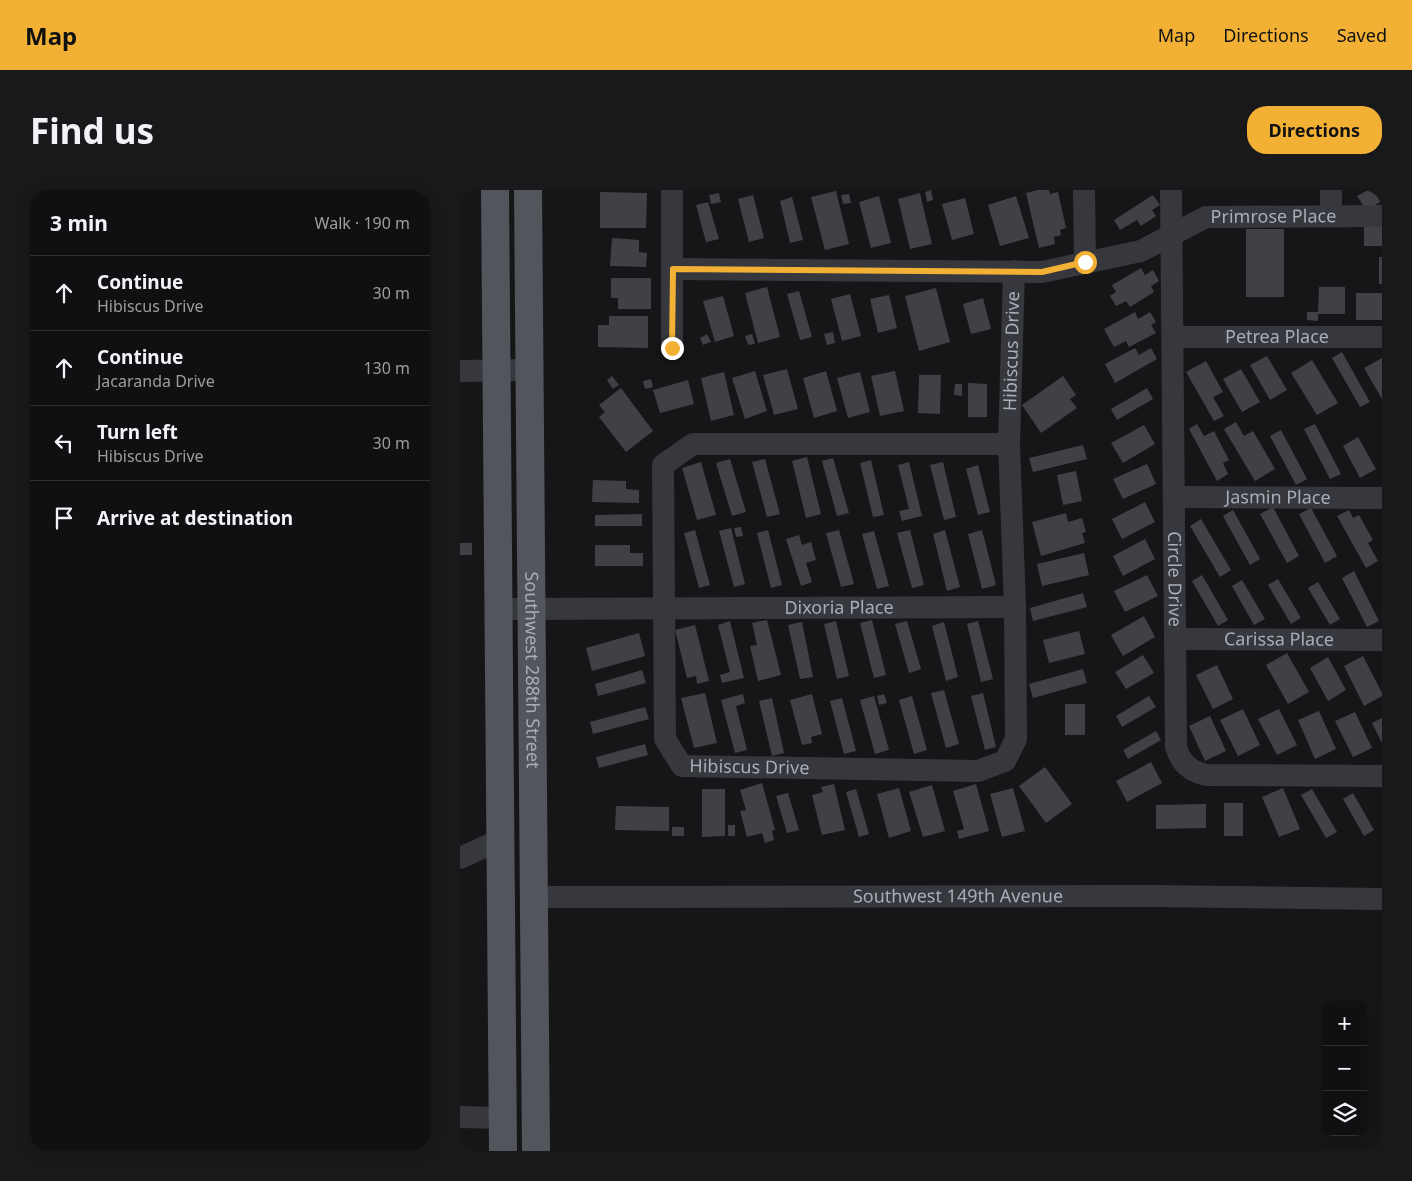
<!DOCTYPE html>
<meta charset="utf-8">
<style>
:root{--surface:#101012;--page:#19191b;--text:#f1f3f6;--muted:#9c9d9f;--line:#303032;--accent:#f2b134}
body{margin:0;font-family:"Noto Sans",sans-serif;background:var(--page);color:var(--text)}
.controls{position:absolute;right:15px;bottom:15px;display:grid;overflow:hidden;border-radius:10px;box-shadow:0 2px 12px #0003}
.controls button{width:45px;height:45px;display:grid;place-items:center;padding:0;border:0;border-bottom:1px solid var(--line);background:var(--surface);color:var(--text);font:25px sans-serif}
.stop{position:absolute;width:15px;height:15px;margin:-11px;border:4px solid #f2b134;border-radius:50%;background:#fff}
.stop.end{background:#f2b134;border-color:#fff;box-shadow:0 1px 5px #0008}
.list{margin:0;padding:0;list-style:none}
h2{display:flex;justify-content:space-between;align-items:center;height:65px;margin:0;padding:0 20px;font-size:21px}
h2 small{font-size:16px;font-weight:400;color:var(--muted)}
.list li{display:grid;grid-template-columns:32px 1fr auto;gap:15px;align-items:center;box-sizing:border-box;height:75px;padding:0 20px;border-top:1px solid var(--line)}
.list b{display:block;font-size:19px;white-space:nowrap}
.list p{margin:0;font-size:16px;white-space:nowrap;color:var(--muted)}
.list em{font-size:16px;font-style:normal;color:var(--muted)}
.icon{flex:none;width:28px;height:28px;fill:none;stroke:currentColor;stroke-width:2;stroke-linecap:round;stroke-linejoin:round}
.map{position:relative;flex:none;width:922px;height:961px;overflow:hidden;border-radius:20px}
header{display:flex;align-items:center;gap:30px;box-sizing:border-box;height:70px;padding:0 25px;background:var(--accent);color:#111}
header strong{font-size:24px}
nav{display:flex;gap:28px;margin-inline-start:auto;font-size:18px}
.intro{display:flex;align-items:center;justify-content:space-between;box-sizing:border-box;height:120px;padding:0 30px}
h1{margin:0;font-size:35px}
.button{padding:12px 22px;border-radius:20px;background:var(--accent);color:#111;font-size:18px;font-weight:700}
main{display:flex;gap:30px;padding:0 30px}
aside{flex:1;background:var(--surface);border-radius:20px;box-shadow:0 2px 12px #0003}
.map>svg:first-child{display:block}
</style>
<header>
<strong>Map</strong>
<nav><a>Map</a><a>Directions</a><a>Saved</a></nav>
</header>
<div class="intro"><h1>Find us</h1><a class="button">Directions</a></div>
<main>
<aside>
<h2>3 min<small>Walk · 190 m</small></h2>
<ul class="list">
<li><svg class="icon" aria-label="ahead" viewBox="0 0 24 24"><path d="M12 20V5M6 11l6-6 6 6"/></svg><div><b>Continue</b><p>Hibiscus Drive</p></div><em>30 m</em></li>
<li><svg class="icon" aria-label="ahead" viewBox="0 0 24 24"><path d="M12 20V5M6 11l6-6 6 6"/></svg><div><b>Continue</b><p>Jacaranda Drive</p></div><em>130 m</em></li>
<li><svg class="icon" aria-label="left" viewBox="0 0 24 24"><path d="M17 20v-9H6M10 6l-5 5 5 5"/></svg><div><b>Turn left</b><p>Hibiscus Drive</p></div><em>30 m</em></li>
<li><svg class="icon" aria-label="arrive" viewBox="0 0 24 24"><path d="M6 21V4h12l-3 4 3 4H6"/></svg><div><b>Arrive at destination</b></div></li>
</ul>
</aside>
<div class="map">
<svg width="922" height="961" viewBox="0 0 922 961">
<rect width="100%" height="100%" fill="#161618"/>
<!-- building -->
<g fill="#404145">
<path d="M471,0l2,10 -6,2 -2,-10z"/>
<path d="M578,0h11l1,4 8,-2 8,36 -6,2 1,5 -7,2 1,7 -16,4 -13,-55z"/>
<path d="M908,0h14v11l-16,9 -9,-14z"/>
<path d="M376,1l13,53 -24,6 -14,-53z"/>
<path d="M140,2l47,1 -1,35h-46z"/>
<path d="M259,3l2,9 -10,2 -2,-9z"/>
<path d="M460,3l12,51 -22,5 -12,-50z"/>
<path d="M389,4l2,9 -8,1 -2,-9z"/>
<path d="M293,5l11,43 -15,4 -11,-43z"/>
<path d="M693,5l7,10 -8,5 4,6 -15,10 -4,-6 -17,10 -6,-10z"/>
<path d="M419,6l12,47 -20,5 -12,-46z"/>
<path d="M556,6l13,42 -29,8 -12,-41z"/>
<path d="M332,7l11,43 -13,3 -10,-42z"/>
<path d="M505,8l9,36 -22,6 -10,-36z"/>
<path d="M248,12l11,37 -13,3 -10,-37z"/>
<rect x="904" y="36" width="18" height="20"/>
<rect x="786" y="39" width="38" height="68"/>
<path d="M152,48l27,2v12l8,1 -1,14 -36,-1z"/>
<rect x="919" y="67" width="3" height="27"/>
<path d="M681,78l4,7 8,-5 6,11 -8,5 3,6 -24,15 -4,-6 -10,5 -6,-10 6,-4 -4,-7z"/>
<path d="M151,88h40v31h-33v-11h-7z"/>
<path d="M307,97l13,50 -22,6 -13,-50z"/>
<path d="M859,97h26v27h-27v7l-11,-1v-8h11z"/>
<path d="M476,98l14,54 -31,9 -14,-55z"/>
<path d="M339,101l13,46 -12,3 -13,-46z"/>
<rect x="896" y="103" width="26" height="27"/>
<path d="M390,104l11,42 -19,5 -11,-42z"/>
<path d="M429,105l8,33 -19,5 -8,-34z"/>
<path d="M263,106l11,40 -19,6 -12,-41z"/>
<path d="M523,108l8,31 -20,5 -8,-30z"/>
<path d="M675,122l3,7 12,-7 6,10 -5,3 5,8 -27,14 -3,-6 -12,6 -10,-18z"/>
<path d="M149,126h39v32l-50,-1v-22h11z"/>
<path d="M373,142l2,11 -8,2 -3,-11z"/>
<path d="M247,144l4,8 -8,3 -3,-7z"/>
<path d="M292,144l3,10 -7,1 -3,-9z"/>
<path d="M675,158l4,7 12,-7 6,11 -42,24 -10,-19z"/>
<path d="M882,162l28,50 -10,5 -28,-49z"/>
<path d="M807,166l20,34 -17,10 -20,-35z"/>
<path d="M922,168v41l-18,-31z"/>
<path d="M852,170l26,43 -21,12 -26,-42z"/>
<path d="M746,171l17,31 -10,5 11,19 -10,5 -28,-49z"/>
<path d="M327,179l11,40 -24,6 -11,-40z"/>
<path d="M781,179l19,33 -18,10 -19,-33z"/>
<path d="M295,181l12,40 -22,8 -13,-41z"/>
<path d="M366,181l11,40 -23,7 -11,-40z"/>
<path d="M435,181l9,40 -24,5 -9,-40z"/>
<path d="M264,182l10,43 -23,6 -10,-43z"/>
<path d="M400,182l10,40 -22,6 -11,-40z"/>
<path d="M459,185h22l-1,39 -22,-1z"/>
<path d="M152,186l7,9 -6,4 -6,-9z"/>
<path d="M603,186l13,19 -6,4 7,9 -36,25 -19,-28z"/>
<path d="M191,189l2,8 -8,2 -2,-8z"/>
<path d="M228,190l6,24 -34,9 -7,-23z"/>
<path d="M508,193l19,1v33h-19z"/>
<path d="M495,194h7v12l-8,-1z"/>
<path d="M161,198l32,43 -27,21 -27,-35 6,-5 -6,-7z"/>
<path d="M687,198l6,11 -36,21 -6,-11z"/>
<path d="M776,232l8,14 9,-5 22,38 -20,12 -31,-52z"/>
<path d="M737,234l7,12 10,-5 15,29 -6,3 5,11 -11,7 -28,-52z"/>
<path d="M855,234l26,50 -11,5 -26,-50z"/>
<path d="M684,235l11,19 -32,19 -12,-20z"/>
<path d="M821,240l26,49 -11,6 -26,-49z"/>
<path d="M898,247l18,32 -16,9 -17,-32z"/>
<path d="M623,255l4,14 -54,13 -4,-14z"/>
<path d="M347,267l14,57 -15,4 -14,-57z"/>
<path d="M373,268l16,55 -12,3 -15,-55z"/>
<path d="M270,269l16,53 -14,4 -16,-53z"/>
<path d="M305,269l15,55 -13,3 -15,-55z"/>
<path d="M411,270l13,55 -11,2 -13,-54z"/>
<path d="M241,272l15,53 -19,5 -15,-52z"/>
<path d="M449,272l13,54 -20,5 -3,-10 10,-2 -11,-44z"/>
<path d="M483,272l13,55 -12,3 -14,-55z"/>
<path d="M687,274l9,20 -33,15 -10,-20z"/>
<path d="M518,275l12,47 -12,3 -12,-46z"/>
<path d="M616,281l6,30 -19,4 -6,-30z"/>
<path d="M133,290l33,1v8l13,1v13l-47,-1z"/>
<path d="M685,312l10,20 -33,17 -10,-20z"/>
<path d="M813,317l26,49 -12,7 -27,-49z"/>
<path d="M851,318l26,48 -12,7 -26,-49z"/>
<path d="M773,320l27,49 -10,6 -27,-49z"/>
<path d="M889,320l4,8 6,-3 14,25 -5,3 10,18 -12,7 -29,-52z"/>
<path d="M606,323l2,9 14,-4 4,14 -4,1 3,10 -44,13 -9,-34z"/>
<path d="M182,324v12h-47v-11z"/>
<path d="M741,329l30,51 -11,7 -30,-51z"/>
<path d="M281,337l2,9 -7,1 -2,-9z"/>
<path d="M271,338l14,56 -11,3 -15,-56z"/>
<path d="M235,340l15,55 -11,3 -15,-55z"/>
<path d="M308,340l14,55 -11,3 -14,-55z"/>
<path d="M379,340l15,54 -13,3 -15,-54z"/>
<path d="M450,340l14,55 -12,3 -15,-55z"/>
<path d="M485,340l15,57 -13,4 -14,-57z"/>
<path d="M522,340l14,55 -14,4 -14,-55z"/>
<path d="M414,341l15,55 -12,3 -15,-55z"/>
<path d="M339,345l3,10 9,-3 5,18 -10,3 6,19 -11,4 -15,-47z"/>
<path d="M685,349l10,20 -32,17 -10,-20z"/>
<rect x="0" y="353" width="12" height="12"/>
<path d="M135,355h35v8h13v13h-48z"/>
<path d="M624,363l5,22 -47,11 -5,-22z"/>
<path d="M894,381l25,50 -12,6 -25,-49z"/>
<path d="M687,385l11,21 -33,16 -11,-21z"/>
<path d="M742,385l26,45 -10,6 -26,-45z"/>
<path d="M818,389l23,39 -10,6 -23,-39z"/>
<path d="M782,390l23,39 -11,6 -22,-39z"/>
<path d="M858,392l22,37 -10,6 -22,-37z"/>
<path d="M623,403l4,14 -54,14 -3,-13z"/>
<path d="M684,426l11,21 -32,19 -12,-21z"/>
<path d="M307,430l14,55 -23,6 -8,-35 7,-1 -5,-22z"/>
<path d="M412,430l14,55 -12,3 -14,-55z"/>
<path d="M270,431l14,57 -22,5 -2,-8 10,-3 -12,-47z"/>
<path d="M376,431l13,55 -12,3 -13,-55z"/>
<path d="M447,431l14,48 -12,4 -14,-49z"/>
<path d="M518,431l15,58 -12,3 -14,-58z"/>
<path d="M342,432l11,55 -13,2 -12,-54z"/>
<path d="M484,432l14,55 -12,4 -14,-55z"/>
<path d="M235,435l14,56 -12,3 -1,-8 -9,2 -12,-48z"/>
<path d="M619,441l6,23 -36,9 -6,-23z"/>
<path d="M179,443l6,23 -53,15 -6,-23z"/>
<path d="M827,463l22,39 -21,12 -22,-39z"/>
<path d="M683,465l11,18 -28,16 -11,-17z"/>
<path d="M903,466l19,37v3l-18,10 -20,-40z"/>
<path d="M868,467l18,33 -18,11 -18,-33z"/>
<path d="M757,475l16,34 -20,10 -17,-34z"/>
<path d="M623,479l4,14 -54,15 -4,-14z"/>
<path d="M182,480l4,13 -48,13 -3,-12z"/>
<path d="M484,500l15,54 -13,4 -15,-55z"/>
<path d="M245,503l12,50 -23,5 -13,-50z"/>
<path d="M523,503l13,54 -11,3 -14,-54z"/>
<path d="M283,504l2,9 -9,3 11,44 -12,3 -14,-53z"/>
<path d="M352,504l10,40 -11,3 1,6 -10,2 -12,-45z"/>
<path d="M424,504l3,9 -8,2 -2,-9z"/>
<path d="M414,506l15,54 -14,4 -15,-54z"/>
<path d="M452,506l15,54 -13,4 -15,-54z"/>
<path d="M689,506l7,11 -34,20 -6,-11z"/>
<path d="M312,508l12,55 -12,3 -13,-55z"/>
<path d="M382,508l14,53 -12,3 -14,-53z"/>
<rect x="605" y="514" width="20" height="31"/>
<path d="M185,517l4,12 -56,15 -3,-12z"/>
<path d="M783,519l17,36 -22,11 -18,-36z"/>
<path d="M819,519l18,36 -20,10 -19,-36z"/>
<path d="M859,521l17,38 -21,10 -17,-39z"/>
<path d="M895,522l17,36 -19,9 -18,-36z"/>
<path d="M750,526l16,35 -21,10 -16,-35z"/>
<path d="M922,528v25l-10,-20z"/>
<path d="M696,541l5,9 -33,19 -5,-9z"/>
<path d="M185,554l3,11 -49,13 -3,-11z"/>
<path d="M691,572l11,21 -35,19 -11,-21z"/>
<path d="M585,577l27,37 -26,19 -27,-37z"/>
<path d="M302,593l13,47 -3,1 2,9 -9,3 -3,-10 -15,4 -7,-26 6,-1 -6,-20z"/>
<path d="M374,594l11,46 -23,5 -10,-40 11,-3 -2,-5z"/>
<path d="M516,594l13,47 -30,8 -2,-8 7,-2 -11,-38z"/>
<path d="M472,595l13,46 -22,6 -14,-45z"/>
<path d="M439,598l12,43 -22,7 -12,-44z"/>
<path d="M553,598l12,43 -23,6 -12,-43z"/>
<path d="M823,598l17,41 -21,8 -17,-40z"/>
<path d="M242,599h23v47l-23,1z"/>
<path d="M396,599l13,45 -10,3 -13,-45z"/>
<path d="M852,599l25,43 -11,6 -25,-43z"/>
<path d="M328,603l11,37 -12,3 -11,-37z"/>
<path d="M893,603l21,37 -10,6 -21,-37z"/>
<rect x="764" y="613" width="19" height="33"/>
<path d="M746,614v24l-50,1v-24z"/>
<path d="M156,616l53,1v24l-54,-1z"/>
<rect x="268" y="635" width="7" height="11"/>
<rect x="212" y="637" width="12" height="9"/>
</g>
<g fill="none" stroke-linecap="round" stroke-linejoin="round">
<!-- minor -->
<g stroke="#37383d" stroke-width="22">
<path d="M212,0v158"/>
<path d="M624,0l1,71"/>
<path id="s1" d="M711,0l5,557c5,17 15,25 31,28l175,1"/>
<path d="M871,0v26"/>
<path id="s2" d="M213,79l369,3 99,-21 65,-34 176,-1"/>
<path id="s3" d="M713,147h209"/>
<path d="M0,181l70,-1"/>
<path id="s4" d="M549,254h-316l-30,21 2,274 17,27 296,5 27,-10 11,-22 -1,-132 -6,-163 5,-173"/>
<path id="s5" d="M714,307l208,1"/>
<path id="s6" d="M38,419l517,-2"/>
<path id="s7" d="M715,449l207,1"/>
<path d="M0,668l40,-18"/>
<path id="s8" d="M74,707l619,-1 229,3"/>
<path d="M0,927l42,1"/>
</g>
<!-- major -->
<g stroke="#53555c" stroke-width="28">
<path d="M35,0l8,961"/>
<path id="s9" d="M68,0l8,961"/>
</g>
</g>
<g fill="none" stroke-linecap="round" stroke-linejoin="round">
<!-- route -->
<path stroke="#f2b134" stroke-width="6" d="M212,158l1,-79 369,3 43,-10"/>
</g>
<g text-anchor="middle" stroke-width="4.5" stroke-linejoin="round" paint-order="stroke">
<!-- street labels -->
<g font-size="18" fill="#a8adb8" stroke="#111113">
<text dy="6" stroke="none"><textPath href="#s2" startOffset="611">Primrose Place</textPath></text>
<text dy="6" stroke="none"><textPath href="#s3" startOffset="104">Petrea Place</textPath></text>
<text dy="6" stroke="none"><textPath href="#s4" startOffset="1396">Hibiscus Drive</textPath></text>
<text dy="6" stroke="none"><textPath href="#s5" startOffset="104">Jasmin Place</textPath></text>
<text dy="6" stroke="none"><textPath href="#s1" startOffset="389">Circle Drive</textPath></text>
<text dy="6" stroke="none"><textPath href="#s6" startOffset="341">Dixoria Place</textPath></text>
<text dy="6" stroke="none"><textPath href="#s7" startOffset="104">Carissa Place</textPath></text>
<text dy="6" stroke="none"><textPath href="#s9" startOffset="480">Southwest 288th Street</textPath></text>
<text dy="6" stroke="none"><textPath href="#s4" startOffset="726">Hibiscus Drive</textPath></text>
<text dy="6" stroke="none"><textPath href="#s8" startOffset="424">Southwest 149th Avenue</textPath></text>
</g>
</g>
</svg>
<div class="controls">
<button>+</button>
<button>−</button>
<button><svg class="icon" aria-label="layers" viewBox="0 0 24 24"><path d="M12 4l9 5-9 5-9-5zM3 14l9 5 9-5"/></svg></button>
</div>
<div class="stop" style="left:625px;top:72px"></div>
<div class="stop end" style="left:212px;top:158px"></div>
</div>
</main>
